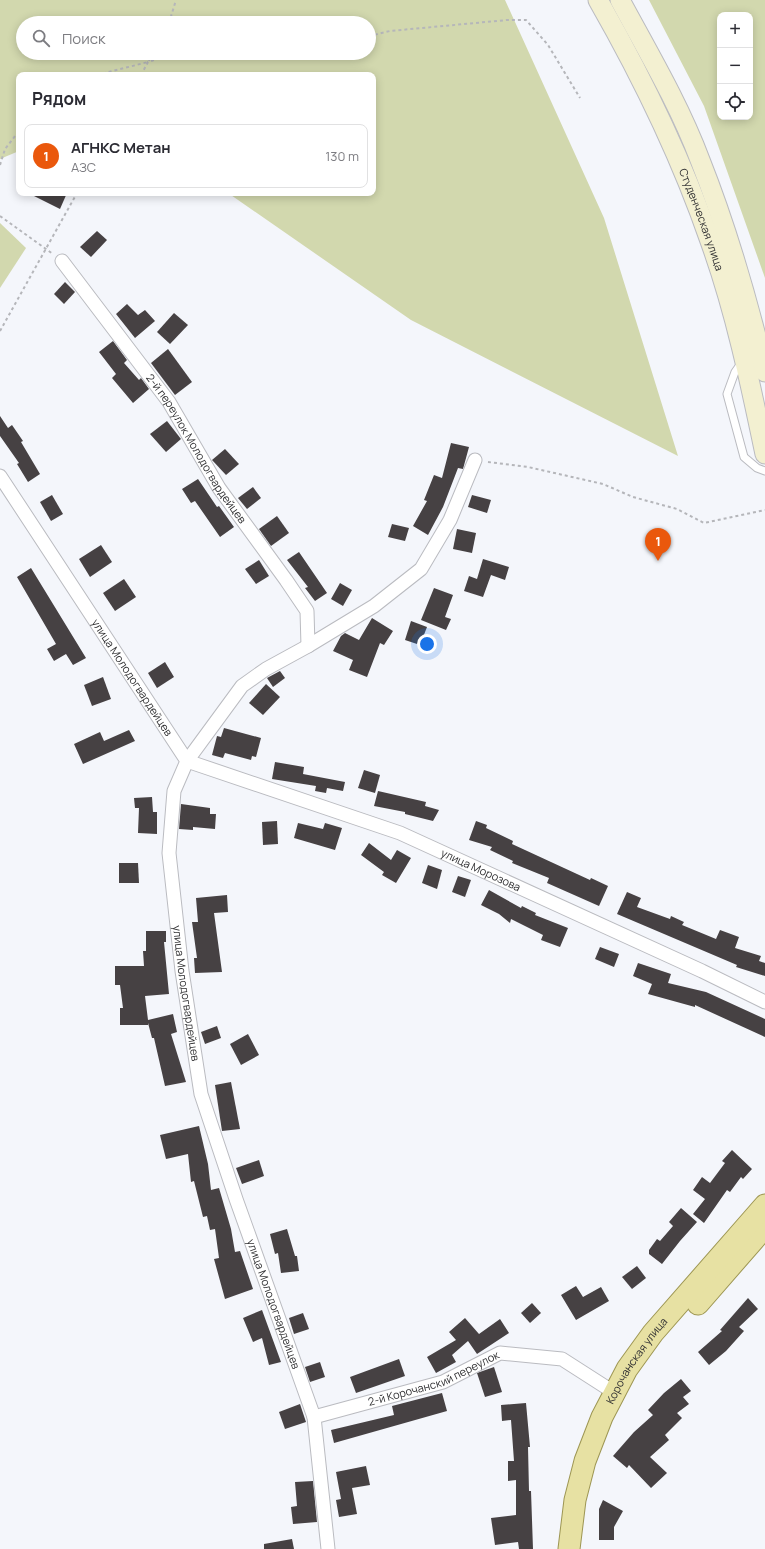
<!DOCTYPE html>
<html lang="ru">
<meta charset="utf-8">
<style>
:root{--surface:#fff;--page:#f7f7f7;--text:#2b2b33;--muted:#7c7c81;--line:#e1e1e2;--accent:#ea580c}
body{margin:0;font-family:Manrope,sans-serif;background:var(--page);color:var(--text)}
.controls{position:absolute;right:12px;top:12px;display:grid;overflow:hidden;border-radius:8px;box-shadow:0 2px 10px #0003}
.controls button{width:36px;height:36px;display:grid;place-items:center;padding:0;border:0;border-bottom:1px solid var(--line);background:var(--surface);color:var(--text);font:20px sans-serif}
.you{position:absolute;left:427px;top:644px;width:14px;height:14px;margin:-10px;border:3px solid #fff;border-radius:50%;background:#1a73e8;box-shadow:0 0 0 6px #1a73e833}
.badge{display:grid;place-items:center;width:26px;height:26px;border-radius:50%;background:var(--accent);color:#fff;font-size:13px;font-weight:700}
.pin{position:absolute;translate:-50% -33px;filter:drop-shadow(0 1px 2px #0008)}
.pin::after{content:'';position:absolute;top:21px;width:14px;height:12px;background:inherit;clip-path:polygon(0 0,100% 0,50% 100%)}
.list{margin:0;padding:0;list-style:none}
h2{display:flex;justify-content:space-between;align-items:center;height:52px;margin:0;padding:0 16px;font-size:17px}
h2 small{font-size:13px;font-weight:400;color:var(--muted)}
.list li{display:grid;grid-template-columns:26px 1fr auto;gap:12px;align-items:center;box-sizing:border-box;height:64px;margin:0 8px 8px;padding:0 8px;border:1px solid var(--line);border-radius:8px}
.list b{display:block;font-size:15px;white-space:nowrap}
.list p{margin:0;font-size:13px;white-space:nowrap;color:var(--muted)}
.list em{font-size:13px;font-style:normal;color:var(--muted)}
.icon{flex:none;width:22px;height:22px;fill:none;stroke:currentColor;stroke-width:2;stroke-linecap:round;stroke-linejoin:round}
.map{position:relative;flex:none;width:765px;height:1549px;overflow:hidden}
.search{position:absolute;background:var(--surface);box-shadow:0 2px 10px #0003;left:16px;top:16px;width:360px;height:44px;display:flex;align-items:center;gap:10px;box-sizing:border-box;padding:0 14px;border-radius:22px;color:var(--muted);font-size:15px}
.panel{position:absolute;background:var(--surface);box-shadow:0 2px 10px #0003;left:16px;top:72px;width:360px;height:124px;border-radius:8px}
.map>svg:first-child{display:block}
</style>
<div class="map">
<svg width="765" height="1549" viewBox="0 0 765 1549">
<rect width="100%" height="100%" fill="#f4f6fb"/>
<!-- green -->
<g fill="#d2d8ae" fill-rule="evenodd">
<path d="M0,0h505l99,218 74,238 -267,-136 -183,-127h145v-118h-354v76l-19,8zM23,23h346v30h-346z"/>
<path d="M649,0h116v278l-61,-172zM720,15h30v102h-30z"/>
<path d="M0,223l26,25 -26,40z"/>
</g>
<!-- building -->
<g fill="#464143">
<path d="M28,193h39l-7,16z"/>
<path d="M97,231l10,9 -16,17 -11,-10z"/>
<path d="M65,282l10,10 -11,12 -10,-10z"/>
<path d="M127,304l11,11 7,-5 10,11 -20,17 -19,-24z"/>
<path d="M174,313l14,12 -18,19 -13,-12z"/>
<path d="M113,341l14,19 -3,3 15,17 2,-2 8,11 -16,14 -21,-25 4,-4 -17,-22z"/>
<path d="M168,349l24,33 -17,13 -24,-32z"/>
<path d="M0,416l8,12 4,-3 11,16 -2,1 19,32 -12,8 -11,-18 2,-1 -19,-27z"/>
<path d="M167,421l14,18 -15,13 -16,-18z"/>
<path d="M451,443l18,4 -6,22 -5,-1 -15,39 -15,28 -15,-9 14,-25 -3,-1 10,-25 8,3z"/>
<path d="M225,449l14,15 -13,11 -14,-15z"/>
<path d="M198,479l19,28 2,-1 15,21 -14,10 -25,-36 -4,2 -9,-14z"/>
<path d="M253,487l8,11 -14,11 -9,-11z"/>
<path d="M52,495l11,19 -12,7 -11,-19z"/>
<path d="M472,495l19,5 -4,13 -19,-6z"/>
<path d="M277,516l12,17 -18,13 -12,-17z"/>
<path d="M392,524l17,4 -4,13 -17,-4z"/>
<path d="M457,529l19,4 -4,20 -19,-4z"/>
<path d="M101,545l11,17 -22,15 -11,-18z"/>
<path d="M299,552l28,41 -12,8 -10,-13 3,-1 -21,-27z"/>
<path d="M483,559l26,8 -4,13 -14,-5 -8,22 -19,-6 5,-15 8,3z"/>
<path d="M259,560l10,16 -13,8 -11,-15z"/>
<path d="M31,568l55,90 -13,7 -7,-11 -12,7 -7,-12 9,-5 -39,-67z"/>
<path d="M124,579l12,18 -21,14 -12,-18z"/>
<path d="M340,583l12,7 -9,16 -12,-7z"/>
<path d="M434,588l19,7 -8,22 6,2 -5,11 -25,-10z"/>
<path d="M372,618l21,13 -9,14 -4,-2 -13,34 -18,-7 4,-10 -20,-9 8,-15 4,-3 14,7z"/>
<path d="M411,621l16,6 -7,18 -15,-5z"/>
<path d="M165,662l9,15 -17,11 -9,-15z"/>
<path d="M280,671l5,7 -12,9 -6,-9z"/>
<path d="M103,677l8,22 -19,7 -8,-21z"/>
<path d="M266,684l14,13 -17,18 -14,-12z"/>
<path d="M224,728l37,10 -5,19 -4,-1 -1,4 -26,-7 -2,5 -11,-3 5,-19 4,1z"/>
<path d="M129,730l6,11 -52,23 -9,-20 26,-12 4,9z"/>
<path d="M275,762l29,5 -1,7 42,8 -2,9 -16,-3 -1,5 -11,-2 1,-5 -44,-7z"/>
<path d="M364,770l16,5 -5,18 -17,-5z"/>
<path d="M378,791l48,11 -1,4 14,4 -6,11 -28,-7v-2l-31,-6z"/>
<path d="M152,797l1,15h4v22l-19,-1 1,-25h-4l-1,-10z"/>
<path d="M181,804l29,4v6h6l-1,15 -22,-2v3l-14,-1z"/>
<path d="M277,821l1,23 -15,1 -1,-23z"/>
<path d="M476,821l11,4 -1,3 27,13 -1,3 78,36 1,-2 17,8 -9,20 -52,-23 2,-5 -37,-15 1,-2 -23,-11 2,-3 -23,-7z"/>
<path d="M298,823l25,6 2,-6 17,5 -7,22 -41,-12z"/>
<path d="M369,843l22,17 6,-10 14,8 -15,25 -14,-8 2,-3 -23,-17z"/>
<path d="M119,863h19l1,20h-20z"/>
<path d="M428,865l14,5 -5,19 -15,-6z"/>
<path d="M458,876l13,4 -6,17 -13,-5z"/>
<path d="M489,890l32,18 1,-2 14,7 -1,2 33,13 -8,19 -19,-7 2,-5 -32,-16 -1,4 -11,-9 -18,-9z"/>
<path d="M627,892l14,6 -4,9 33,12 1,-3 13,6 -2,3 34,14 4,-9 19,7 -4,11 26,8 -2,5 6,2v13l-29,-9 1,-2 -120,-51z"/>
<path d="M227,895l1,17 -14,1 8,59 -27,1 -1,-15h3l-5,-36h6l-2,-24z"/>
<path d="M146,931h20v11h-2l5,52 -24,2 3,24 25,-6 4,18 -6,2 15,48 -21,4 -11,-48h-2l-4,-15v2h-28v-17h3l-3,-23h-5v-19h29l-1,-15h3z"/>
<path d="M600,947l19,7 -5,13 -19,-8z"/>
<path d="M638,963l33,11 -3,9 38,9 59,27v18l-70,-32v2l-47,-13 4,-10 -19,-8z"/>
<path d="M217,1026l4,12 -16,6 -4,-12z"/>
<path d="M248,1034l11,21 -18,10 -11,-21z"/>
<path d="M231,1082l9,47 -18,2 -7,-46z"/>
<path d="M199,1126l9,38 3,26 8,-2 12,41 4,23 5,-1 13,38 -28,10 -11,-40 5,-1 -4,-29 -5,1 -3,-14 -4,1 -9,-36 -3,1 -3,-28 -22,5 -6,-24z"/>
<path d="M732,1150l20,19 -9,10 -2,-2 -11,15 -3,-2 -23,33 -11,-9 12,-15 -12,-9 9,-13 8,6 15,-20 -3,-2z"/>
<path d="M259,1160l5,16 -22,8 -6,-16z"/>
<path d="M681,1208l16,14 -17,19 -18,23 -13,-10v-4l8,-11 3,2 13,-15 -4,-4z"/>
<path d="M287,1229l8,27h2l2,15 -18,2 -3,-20 -3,1 -5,-20z"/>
<path d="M637,1266l9,12 -14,11 -10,-12z"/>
<path d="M576,1286l7,11 18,-10 8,14 -33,19 -15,-25z"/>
<path d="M748,1298l10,11 -19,18 5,4 -18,20 -17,14 -11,-13 24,-21 -2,-1z"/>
<path d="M532,1303l9,10 -11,10 -9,-10z"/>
<path d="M262,1310l19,52 -12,3 -7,-27 -9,4 -10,-24z"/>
<path d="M303,1313l6,16 -15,5 -5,-16z"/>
<path d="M465,1318l14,16 21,-15 9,14 -32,21 -9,-13 -16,14 4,7 -20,11 -9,-16 29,-17 -7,-8z"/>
<path d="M399,1359l6,17 -49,17 -6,-16z"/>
<path d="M320,1362l5,15 -15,5 -5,-15z"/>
<path d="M494,1367l8,25 -17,5 -8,-24z"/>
<path d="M681,1379l10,12 -8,6 6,7 -12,9 5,5 -17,17 4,5 -19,17 17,16 -16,15 -22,-23 -2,3 -14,-12 21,-24 19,-17 -5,-5 16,-17z"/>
<path d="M442,1393l5,18 -113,32 -3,-13 63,-15 -2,-9z"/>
<path d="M526,1403l4,44h-2l1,44h2l2,58h-14l-1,-7 -23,3 -4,-27 25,-3v-35l-8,1v-20h6l-3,-41 -9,1 -1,-16z"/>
<path d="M300,1404l6,18 -21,7 -6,-17z"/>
<path d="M366,1466l4,19 -18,3 5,26 -18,3 -3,-17 5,-1 -5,-27z"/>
<path d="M313,1481l4,41 -24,2 -2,-17 6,-1 -2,-24z"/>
<path d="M603,1500l20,11 -9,16v13h-15v-31z"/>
<path d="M292,1539l2,10h-30v-5z"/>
</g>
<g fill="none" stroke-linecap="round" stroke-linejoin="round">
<defs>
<path id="service" d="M742,362l-7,10 -8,22 17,63 13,11 8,3"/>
<g id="minor">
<path id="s1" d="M62,261l107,141 50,86 67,92 21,31 1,35"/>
<path id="s2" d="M475,460l-25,60 -29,49 -47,37 -66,40 -42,23 -24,17 -55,75 213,72 302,138 63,31"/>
<path id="s3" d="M0,476l187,285 -13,30 -5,62 13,118 19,123 35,105 78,218 14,132"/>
<path id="s4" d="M314,1417l129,-35 57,-29 62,6 53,34"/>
</g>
<g id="secondary">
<path id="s5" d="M598,0c44,77 83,157 112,241 25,69 40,141 55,213"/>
<path d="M620,0c28,52 59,104 80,160 27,68 48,141 65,212"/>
</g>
<g id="primary">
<path d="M698,1304l67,-77"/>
<path id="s6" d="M569,1549l6,-49 10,-39 17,-44 25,-48 26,-36 112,-128"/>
</g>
</defs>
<!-- service casing -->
<use href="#service" stroke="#babbc0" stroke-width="9"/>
<!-- minor casing -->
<use href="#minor" stroke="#babbc0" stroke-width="15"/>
<!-- secondary casing -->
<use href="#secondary" stroke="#babbc0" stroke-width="21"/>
<!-- primary casing -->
<use href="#primary" stroke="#9d9653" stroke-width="23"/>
<!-- path -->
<g stroke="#b5b6ba" stroke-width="2" stroke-dasharray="3 3" stroke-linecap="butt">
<path d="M169,23l7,-23"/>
<path d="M369,36l21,-5 117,-11h19l22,25 32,53"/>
<path d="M97,75l51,-13 5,-9"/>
<path d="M141,75l7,-13 20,-7 21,-2"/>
<path d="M0,165l5,-16 14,-18"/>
<path d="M0,216l53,38"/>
<path d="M0,331l77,-138"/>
<path d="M488,462l40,5 75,17 30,13 44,12 27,14 61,-13"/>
</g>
<!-- service -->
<use href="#service" stroke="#fff" stroke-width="7"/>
<!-- minor -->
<use href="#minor" stroke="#fff" stroke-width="13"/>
<!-- secondary -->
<use href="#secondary" stroke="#f3f0d1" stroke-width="19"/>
<!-- primary -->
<use href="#primary" stroke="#e7e1a3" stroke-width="21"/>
</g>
<g text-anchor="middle" stroke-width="4" stroke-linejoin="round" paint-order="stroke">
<!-- street labels -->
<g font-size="11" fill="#303032" stroke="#f4f6fb">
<text dy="4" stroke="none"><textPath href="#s5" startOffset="243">Студенческая улица</textPath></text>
<text dy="4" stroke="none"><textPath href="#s1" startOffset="231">2-й переулок Молодогвардейцев</textPath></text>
<text dy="4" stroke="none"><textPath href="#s3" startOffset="241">улица Молодогвардейцев</textPath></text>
<text dy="4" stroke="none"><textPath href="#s2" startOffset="743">улица Морозова</textPath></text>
<text dy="4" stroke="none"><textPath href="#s3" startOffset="577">улица Молодогвардейцев</textPath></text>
<text dy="4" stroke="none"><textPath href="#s3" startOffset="901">улица Молодогвардейцев</textPath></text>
<text dy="4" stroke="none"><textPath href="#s6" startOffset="203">Корочанская улица</textPath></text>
<text dy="4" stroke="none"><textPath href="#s4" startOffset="126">2-й Корочанский переулок</textPath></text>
</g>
</g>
</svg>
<div class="controls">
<button>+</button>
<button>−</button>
<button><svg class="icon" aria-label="locate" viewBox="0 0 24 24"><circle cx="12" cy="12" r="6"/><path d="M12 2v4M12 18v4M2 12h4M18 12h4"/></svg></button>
</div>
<div class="you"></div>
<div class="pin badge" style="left:658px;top:561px">1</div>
<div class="search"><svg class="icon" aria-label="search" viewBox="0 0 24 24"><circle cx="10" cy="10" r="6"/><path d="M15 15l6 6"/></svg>Поиск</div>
<section class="panel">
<h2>Рядом<small></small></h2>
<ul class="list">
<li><span class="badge">1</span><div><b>АГНКС Метан</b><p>АЗС</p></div><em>130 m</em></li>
</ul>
</section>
</div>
